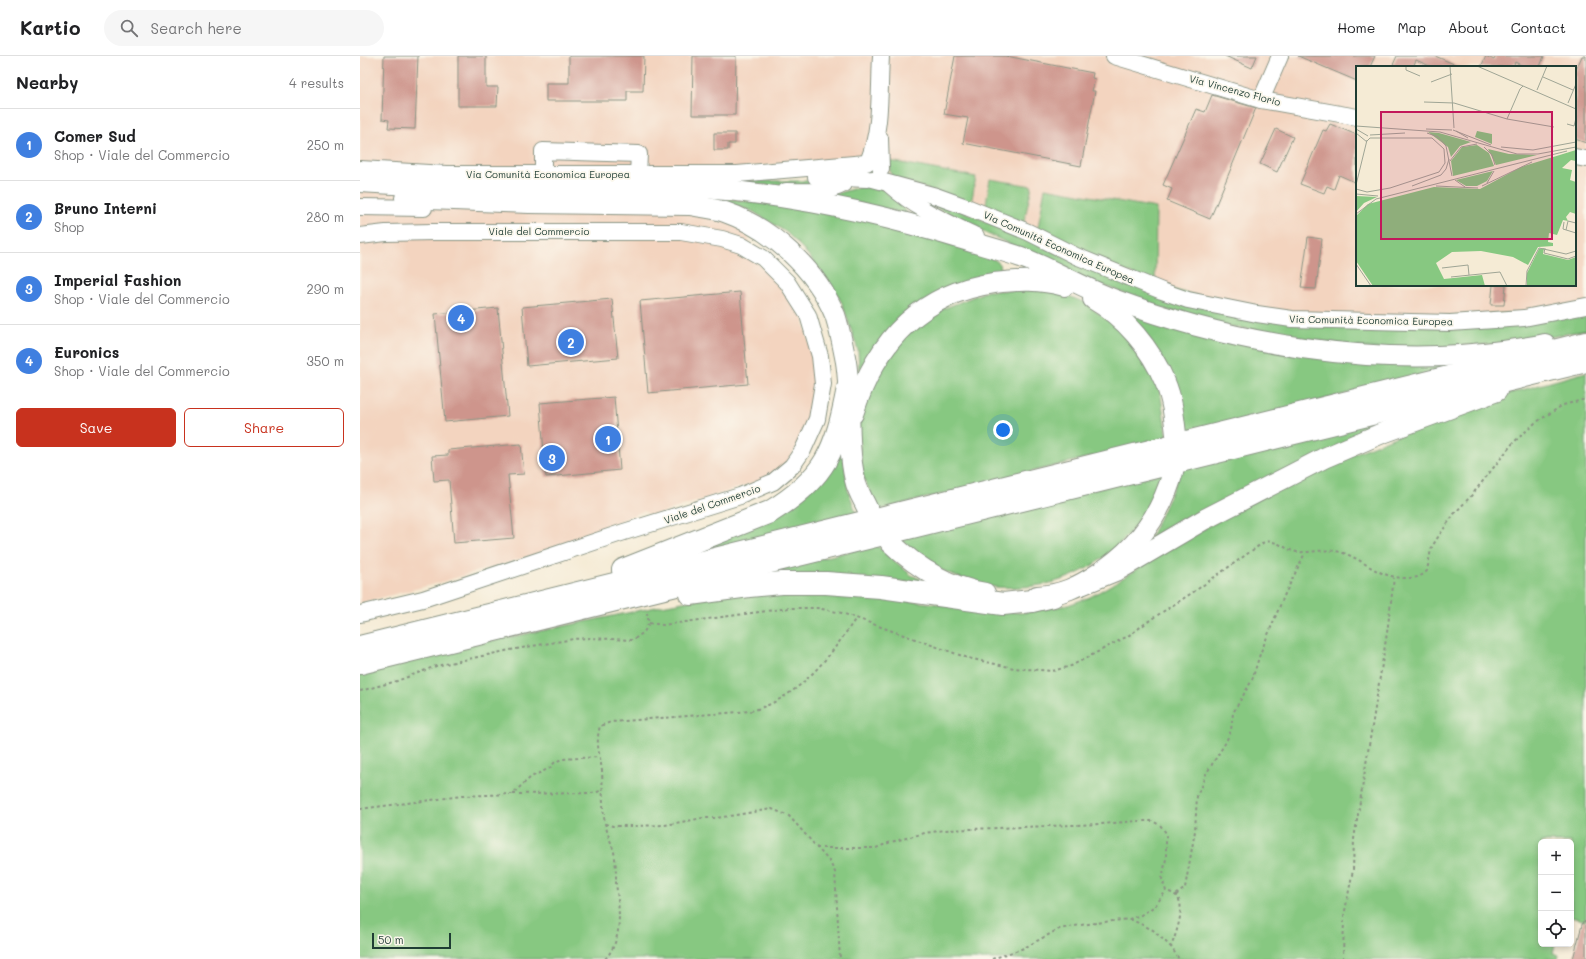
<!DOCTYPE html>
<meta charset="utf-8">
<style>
:root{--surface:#fff;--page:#f6f6f6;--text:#202124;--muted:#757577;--line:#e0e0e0;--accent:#c8321e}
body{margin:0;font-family:Mali,sans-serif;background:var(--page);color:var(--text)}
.controls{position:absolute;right:12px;bottom:12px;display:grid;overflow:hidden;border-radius:6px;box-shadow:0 2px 6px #0003}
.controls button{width:36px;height:36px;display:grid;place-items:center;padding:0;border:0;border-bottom:1px solid var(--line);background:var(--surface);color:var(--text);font:20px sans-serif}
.scale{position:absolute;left:12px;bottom:10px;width:79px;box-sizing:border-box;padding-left:4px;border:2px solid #1f3d34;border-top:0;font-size:11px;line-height:14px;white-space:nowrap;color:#1f3d34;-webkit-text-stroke:3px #fbf7ec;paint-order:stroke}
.you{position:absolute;left:643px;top:374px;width:14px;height:14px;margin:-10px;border:3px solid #fff;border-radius:50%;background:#1a73e8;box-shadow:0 0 0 6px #1a73e833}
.badge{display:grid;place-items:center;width:26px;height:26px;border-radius:50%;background:var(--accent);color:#fff;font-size:13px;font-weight:700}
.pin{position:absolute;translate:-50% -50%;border:2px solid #fff;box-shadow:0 1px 4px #0006}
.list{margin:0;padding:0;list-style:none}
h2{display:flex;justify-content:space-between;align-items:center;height:52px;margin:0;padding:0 16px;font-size:17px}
h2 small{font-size:13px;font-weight:400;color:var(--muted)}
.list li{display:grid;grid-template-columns:26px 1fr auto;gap:12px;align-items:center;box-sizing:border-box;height:72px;padding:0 16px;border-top:1px solid var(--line)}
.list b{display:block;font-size:15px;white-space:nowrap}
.list p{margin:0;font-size:13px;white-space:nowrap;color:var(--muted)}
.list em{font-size:13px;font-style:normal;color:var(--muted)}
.actions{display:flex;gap:8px;padding:12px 16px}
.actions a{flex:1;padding:9px 0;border:1px solid var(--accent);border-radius:6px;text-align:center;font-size:14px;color:var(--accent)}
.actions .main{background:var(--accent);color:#fff}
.icon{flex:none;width:22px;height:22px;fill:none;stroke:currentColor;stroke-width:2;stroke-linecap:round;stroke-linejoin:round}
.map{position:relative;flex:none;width:1226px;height:903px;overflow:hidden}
header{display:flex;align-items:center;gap:24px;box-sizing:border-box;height:56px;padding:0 20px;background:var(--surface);border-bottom:1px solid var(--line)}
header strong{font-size:19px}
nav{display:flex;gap:22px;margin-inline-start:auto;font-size:14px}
.search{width:280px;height:36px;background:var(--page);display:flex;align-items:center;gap:10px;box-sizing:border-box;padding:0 14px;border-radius:22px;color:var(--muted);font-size:15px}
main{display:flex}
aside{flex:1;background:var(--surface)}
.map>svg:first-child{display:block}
</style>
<header>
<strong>Kartio</strong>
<div class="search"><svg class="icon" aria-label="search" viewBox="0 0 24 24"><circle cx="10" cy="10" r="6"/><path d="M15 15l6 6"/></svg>Search here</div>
<nav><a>Home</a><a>Map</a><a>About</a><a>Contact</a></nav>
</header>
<main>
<aside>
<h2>Nearby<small>4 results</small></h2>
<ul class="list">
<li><span class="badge" style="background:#3f7fe0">1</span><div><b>Comer Sud</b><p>Shop · Viale del Commercio</p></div><em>250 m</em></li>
<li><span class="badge" style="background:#3f7fe0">2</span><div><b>Bruno Interni</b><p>Shop</p></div><em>280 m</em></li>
<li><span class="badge" style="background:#3f7fe0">3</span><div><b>Imperial Fashion</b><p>Shop · Viale del Commercio</p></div><em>290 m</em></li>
<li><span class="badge" style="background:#3f7fe0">4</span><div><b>Euronics</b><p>Shop · Viale del Commercio</p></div><em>350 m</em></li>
</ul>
<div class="actions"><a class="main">Save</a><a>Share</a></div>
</aside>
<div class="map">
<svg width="1226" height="903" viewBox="0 0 1226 903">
<rect width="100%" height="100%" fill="#fbf7ec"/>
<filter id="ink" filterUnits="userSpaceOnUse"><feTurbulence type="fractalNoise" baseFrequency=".025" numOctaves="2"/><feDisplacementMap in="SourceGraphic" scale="8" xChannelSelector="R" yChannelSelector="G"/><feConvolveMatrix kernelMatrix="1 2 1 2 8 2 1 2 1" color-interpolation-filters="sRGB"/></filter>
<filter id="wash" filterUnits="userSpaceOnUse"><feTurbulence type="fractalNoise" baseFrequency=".012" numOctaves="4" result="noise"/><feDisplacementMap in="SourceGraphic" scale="16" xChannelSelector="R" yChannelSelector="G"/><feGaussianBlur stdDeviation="0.9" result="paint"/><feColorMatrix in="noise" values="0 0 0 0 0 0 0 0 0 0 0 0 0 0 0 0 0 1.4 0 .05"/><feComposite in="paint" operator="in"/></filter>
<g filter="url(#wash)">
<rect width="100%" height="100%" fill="#f5ebd5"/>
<!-- built -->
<path fill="#f3d4bf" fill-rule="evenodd" d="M0,0h1226v254l-105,15 -283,-19 -262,-107 -78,-41 -113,9 5,89 24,21 29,41 13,52 -4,39 -11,31 -13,21 -13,13 -25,10 -98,32 -8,-5 -111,44 -98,29 -75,19zM997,11h218v218h-218z"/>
<!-- green -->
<g fill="#87c881" stroke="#53825a">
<path d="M530,105l86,16 -5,27 -79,-27 -2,-5z"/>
<path d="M630,123l42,7 -9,40 -38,-16z"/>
<path d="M372,125h102v3l-53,3z"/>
<path d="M511,128l13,6 24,23h-5l-72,-16v-2z"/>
<path d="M685,132l111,20 -1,76 -118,-51z"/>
<path d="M336,138l170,24 110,34 19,8 5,4 1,5 -3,1 -3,4 -126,81 -10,16 -1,-21 -16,-47 -14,-23 -24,-30 -18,-18 -34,-21z"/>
<path d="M576,143l157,70 208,53 285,-12v20l-66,13 -144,7 -183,-30 -140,-54 -116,-58 -4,-4v-3z"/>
<path d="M690,233l34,13 45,35 31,53 7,48 -289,72 -15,-33 -5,-47 4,-24 34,-61 35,-31 56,-23z"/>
<path d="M775,257l44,15 304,31 -298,76 -56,-117z"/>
<path d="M1226,316v549l-15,-4v-75h-30v102h14l-2,9 6,2 -1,4h-1198v-288l107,-26 49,-9 140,-29 87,-16h74l204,22 47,-8 22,-8 28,-16 58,-37 128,-70 182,-74z"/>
<path d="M1091,344l-297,142 -4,-3 32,-71z"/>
<path d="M482,389l6,45 9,25 -180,46 97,-46z"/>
<path d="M802,417c-20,63 -72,111 -140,114 -14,1 -29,1 -43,-3 -14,-4 -29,-10 -42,-16 -12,-6 -28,-21 -38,-30z"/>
<path d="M516,489l35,30 16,7 -209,1z"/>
</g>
<g id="blocks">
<!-- building -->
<g fill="#ce958c">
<path d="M24,0h34l-3,73 -27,-1 1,-8 -7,-1z"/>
<path d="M98,0h28v31h12l-1,19h-39z"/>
<path d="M209,0h75l-1,35h-16v10h-81v-18h23z"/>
<path d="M333,0h43l-1,59h-43z"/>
<path d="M595,0h51l87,17 -1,5 3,1 -3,12h3l-14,75 -118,-23 5,-25 -24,-4z"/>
<path d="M865,0h32l-5,12z"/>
<path d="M938,0h77l-5,11h-13v14z"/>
<path d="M1037,0h38l26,11h-29l-16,-7 -3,7h-21z"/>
<path d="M1126,0l8,4 2,-4h48l-4,11h-15l-10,-5 -2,5h-32z"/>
<path d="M1222,0h4v87l-11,-4v-67z"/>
<path d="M852,39l44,13 -46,111 -43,-18 5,-12 -9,-4 33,-76 9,3z"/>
<path d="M970,68l27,11v48l-18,-8 -5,14 -7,-3 -3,7 -24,-9 23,-54 3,1z"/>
<path d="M916,73l17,8 -16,35 -17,-8z"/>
<path d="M354,77h21v11h-7v6h-14z"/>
<path d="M948,181l14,2 -6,50 -15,-1z"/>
<path d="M1133,229h13l-2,20h-13z"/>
<path d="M380,236l8,92 -100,9 -8,-92z"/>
<path d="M252,243l6,59 -91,8 -5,-59z"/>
<path d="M138,252l10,108 -63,6 -10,-108z"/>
<path d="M254,341l6,73 -74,7 -6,-74z"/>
<path d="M161,388l3,30 -16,1 6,63 -60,5 -5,-63 -15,1 -2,-25 16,-1v-5z"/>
<path d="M1223,865l3,1v37h-13z"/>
</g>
</g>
</g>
<g filter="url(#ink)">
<use href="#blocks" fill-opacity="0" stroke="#8a9484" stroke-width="1"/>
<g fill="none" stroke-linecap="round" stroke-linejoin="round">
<defs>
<g id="minor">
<path d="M754,0l147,44 96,17"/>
<path d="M901,44l19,-44"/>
<path d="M520,82l1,31"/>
<path d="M1215,101l11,2"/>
<path d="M508,106c14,-33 11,-71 13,-106"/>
<path d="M0,113l86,5h291l129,-11"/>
<path d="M183,118v-23l96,3 -1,20"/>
<path d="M456,121l52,2"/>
<path d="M513,123l63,17 33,12 59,24 48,24 86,35 26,9 69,14 35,5 158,4 74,-5 62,-12"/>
<path d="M530,129c25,23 55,36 86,51"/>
<path d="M426,135c20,0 40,3 58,-7v-7"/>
<path d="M0,151l64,1"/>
<path d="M0,180l26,-3 48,-1h247l41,7 19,6 22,13 24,24 21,33 12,41 3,28 -6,35 -14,31 -11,16 -19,16 -33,14 -116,36 -201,67 -63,15"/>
</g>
<g id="major">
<path d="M0,126l50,3 284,2c91,7 181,25 268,52 19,6 39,11 59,18 31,12 60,30 92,42 120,45 261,69 389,52 14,-2 29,-4 43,-7"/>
<path d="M45,142l124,5 160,2c12,2 24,3 36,7 46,16 91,57 110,103 5,15 8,31 11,47 6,39 0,79 9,118 2,10 9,21 13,30"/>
<path d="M733,243c32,18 58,50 72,83 7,16 9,34 11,52"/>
<path d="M493,358c22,-70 65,-120 141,-131 25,-3 46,-4 70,3"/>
<path d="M530,486c27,26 57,45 95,51"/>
<path d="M721,529l39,-16 85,-50 119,-61 56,-24 117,-43"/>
<path d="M677,540c24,-1 41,-9 62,-23 37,-24 62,-57 74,-101"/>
</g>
<g id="highway">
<path d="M263,514l147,-58c56,-34 66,-62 78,-124"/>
<path d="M330,538l59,-8 33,-3h44l55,4 122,17 29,-3 21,-5"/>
<path d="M0,591l1226,-304"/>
<path d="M0,607l1226,-302"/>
</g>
</defs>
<!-- minor casing -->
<use href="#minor" stroke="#8a9484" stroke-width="18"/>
<!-- major casing -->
<use href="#major" stroke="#8a9484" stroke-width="22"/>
<!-- highway casing -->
<use href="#highway" stroke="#8a9484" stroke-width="24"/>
<!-- path -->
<g stroke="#8a9484" stroke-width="2" stroke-dasharray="3 3" stroke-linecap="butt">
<path d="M289,567l14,2 126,-17h28l25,5 126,45 46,10 38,3 19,-5 57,-30 25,-18 42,-27 69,-49c13,-3 21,8 33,10 14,1 29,-4 43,0 25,7 35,25 65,26 9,0 15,0 22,-7l4,-22 5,-9 18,-26 17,-18 42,-53 22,-20 28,-18 23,-6"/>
<path d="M0,635l37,-10 39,-15 74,-16 63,-11 17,-1 43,2 11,-8 5,-9 -2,-10"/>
<path d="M153,738l79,-1 9,-2"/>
<path d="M0,753l102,-13 50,-2 19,-17 19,-9 5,-6 7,-3 37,-2"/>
<path d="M245,768l8,2h21l31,-1 38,-7h14l55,-9 17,7 40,45 6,11 5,87"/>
<path d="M456,792h60l15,-6 34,-9 20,-3 155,-6 36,-3h16l8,4 6,8v26l-4,20 4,12c3,1 7,2 9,4 13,9 0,41 -4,52l8,12"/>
<path d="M816,839l9,-7 10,-57 2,-35 9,-22 20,-32 5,-12 2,-17 19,-33 8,-26 24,-58 21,-43"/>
<path d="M770,863l23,11 18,17"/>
<path d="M245,903c19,-20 14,-51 11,-76 0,-10 0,-21 -2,-31 -3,-10 -7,-19 -9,-29 -3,-17 -2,-35 -3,-52 -2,-17 -7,-27 -2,-45l11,-4 140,-11c48,-13 78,-53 105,-93"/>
<path d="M632,903l32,-11 35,-19 21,-4 49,-6 12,-4 14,-9 11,-15"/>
<path d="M983,903l1,-43 9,-46 1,-31 33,-206 7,-55"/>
</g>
<!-- minor -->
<use href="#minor" stroke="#fff" stroke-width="16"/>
<!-- major -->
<use href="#major" stroke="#fff" stroke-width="20"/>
<!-- highway -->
<use href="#highway" stroke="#fff" stroke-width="22"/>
</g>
</g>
<g text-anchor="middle" stroke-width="3.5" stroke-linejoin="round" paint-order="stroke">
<!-- street labels -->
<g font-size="10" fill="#1f3d34" stroke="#fbf7ec">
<text transform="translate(875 34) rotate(15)" y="4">Via Vincenzo Florio</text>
<text x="188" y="122">Via Comunità Economica Europea</text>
<text x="179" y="179">Viale del Commercio</text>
<text transform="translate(699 191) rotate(24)" y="4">Via Comunità Economica Europea</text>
<text transform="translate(1011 264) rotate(1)" y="4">Via Comunità Economica Europea</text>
<text transform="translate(352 448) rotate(-19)" y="4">Viale del Commercio</text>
</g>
</g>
<!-- overview -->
<g transform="translate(996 10)">
<rect width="220" height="220" fill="#f5ebd5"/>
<path d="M121,65l15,3v10l-17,-7zM72,66l11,1 32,9 -11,4 -9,11 -3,-10zM121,79l12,8 5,13 -41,10 -2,-15 11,-14zM132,83l21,5 28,1 -41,10zM220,84v11l-5,-1 -9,8 10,2 -2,10 6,2v32l-6,-2 -4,5 2,4 -5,-1 -6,15 -8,-2 -1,9 5,1v3l-15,1 -10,18 -15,-8 -32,-6 -29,1 -16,11 8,16 38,-4 3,11h-112l-17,-25v-45l12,-12 66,-17 46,2 41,-22zM137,105l-6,10 -10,5h-11l-10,-6zM0,130l21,1 -13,6 -8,9zM188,182l-1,6 25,6 8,-3v29h-49v-13l12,-24z" fill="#87c881"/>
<path fill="none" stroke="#9fa595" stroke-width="1" d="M50,0v4l14,6M94,0l4,62M121,0l99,43M187,11l30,13M75,16l21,-8M181,24l10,-24M68,36l30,1 53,16 47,8M212,37l8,-19M151,53l13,-30 3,-3M211,58l7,2 2,-8M0,60l84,6 77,22h21l38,-7M0,63l12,7M70,63l26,1M97,64l38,15M100,65l12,7M0,67l11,9M71,67l11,4 8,9 6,30M14,69l35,-2M128,81l8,8 3,10M145,81l32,3 43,-8M94,95l11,-14 16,-3M99,114l10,7M131,117l7,-12M0,119l11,-45M56,120l29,-11 5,-6 3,-10M80,120l42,2M126,120l50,-24M0,123l11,3 23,-4 49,-16 6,-9 -1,-14 -12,-11h-62l-3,3M0,128l22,2M0,148l20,-15 191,-48M208,156l-1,7 13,4M210,164l2,-9 8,2M189,182l-1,5 24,6 8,-3M0,198l15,22M86,202l26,-3 1,10M95,211l49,-5 7,14M170,220l1,-15 12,-23 27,6 10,-3"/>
<path fill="#c2185b" fill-opacity="0.15" stroke="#c2185b" stroke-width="2" d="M25,46h171v127h-171z"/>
<rect width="220" height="220" fill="none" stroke="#1f3d34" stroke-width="2"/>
</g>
</svg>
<div class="controls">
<button>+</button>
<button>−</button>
<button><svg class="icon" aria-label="locate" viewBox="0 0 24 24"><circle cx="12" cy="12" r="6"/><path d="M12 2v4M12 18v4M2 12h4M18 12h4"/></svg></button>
</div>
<div class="scale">50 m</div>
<div class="you"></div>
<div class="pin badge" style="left:248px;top:383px;background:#3f7fe0">1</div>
<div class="pin badge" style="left:211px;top:286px;background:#3f7fe0">2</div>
<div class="pin badge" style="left:192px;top:402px;background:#3f7fe0">3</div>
<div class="pin badge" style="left:101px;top:262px;background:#3f7fe0">4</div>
</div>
</main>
